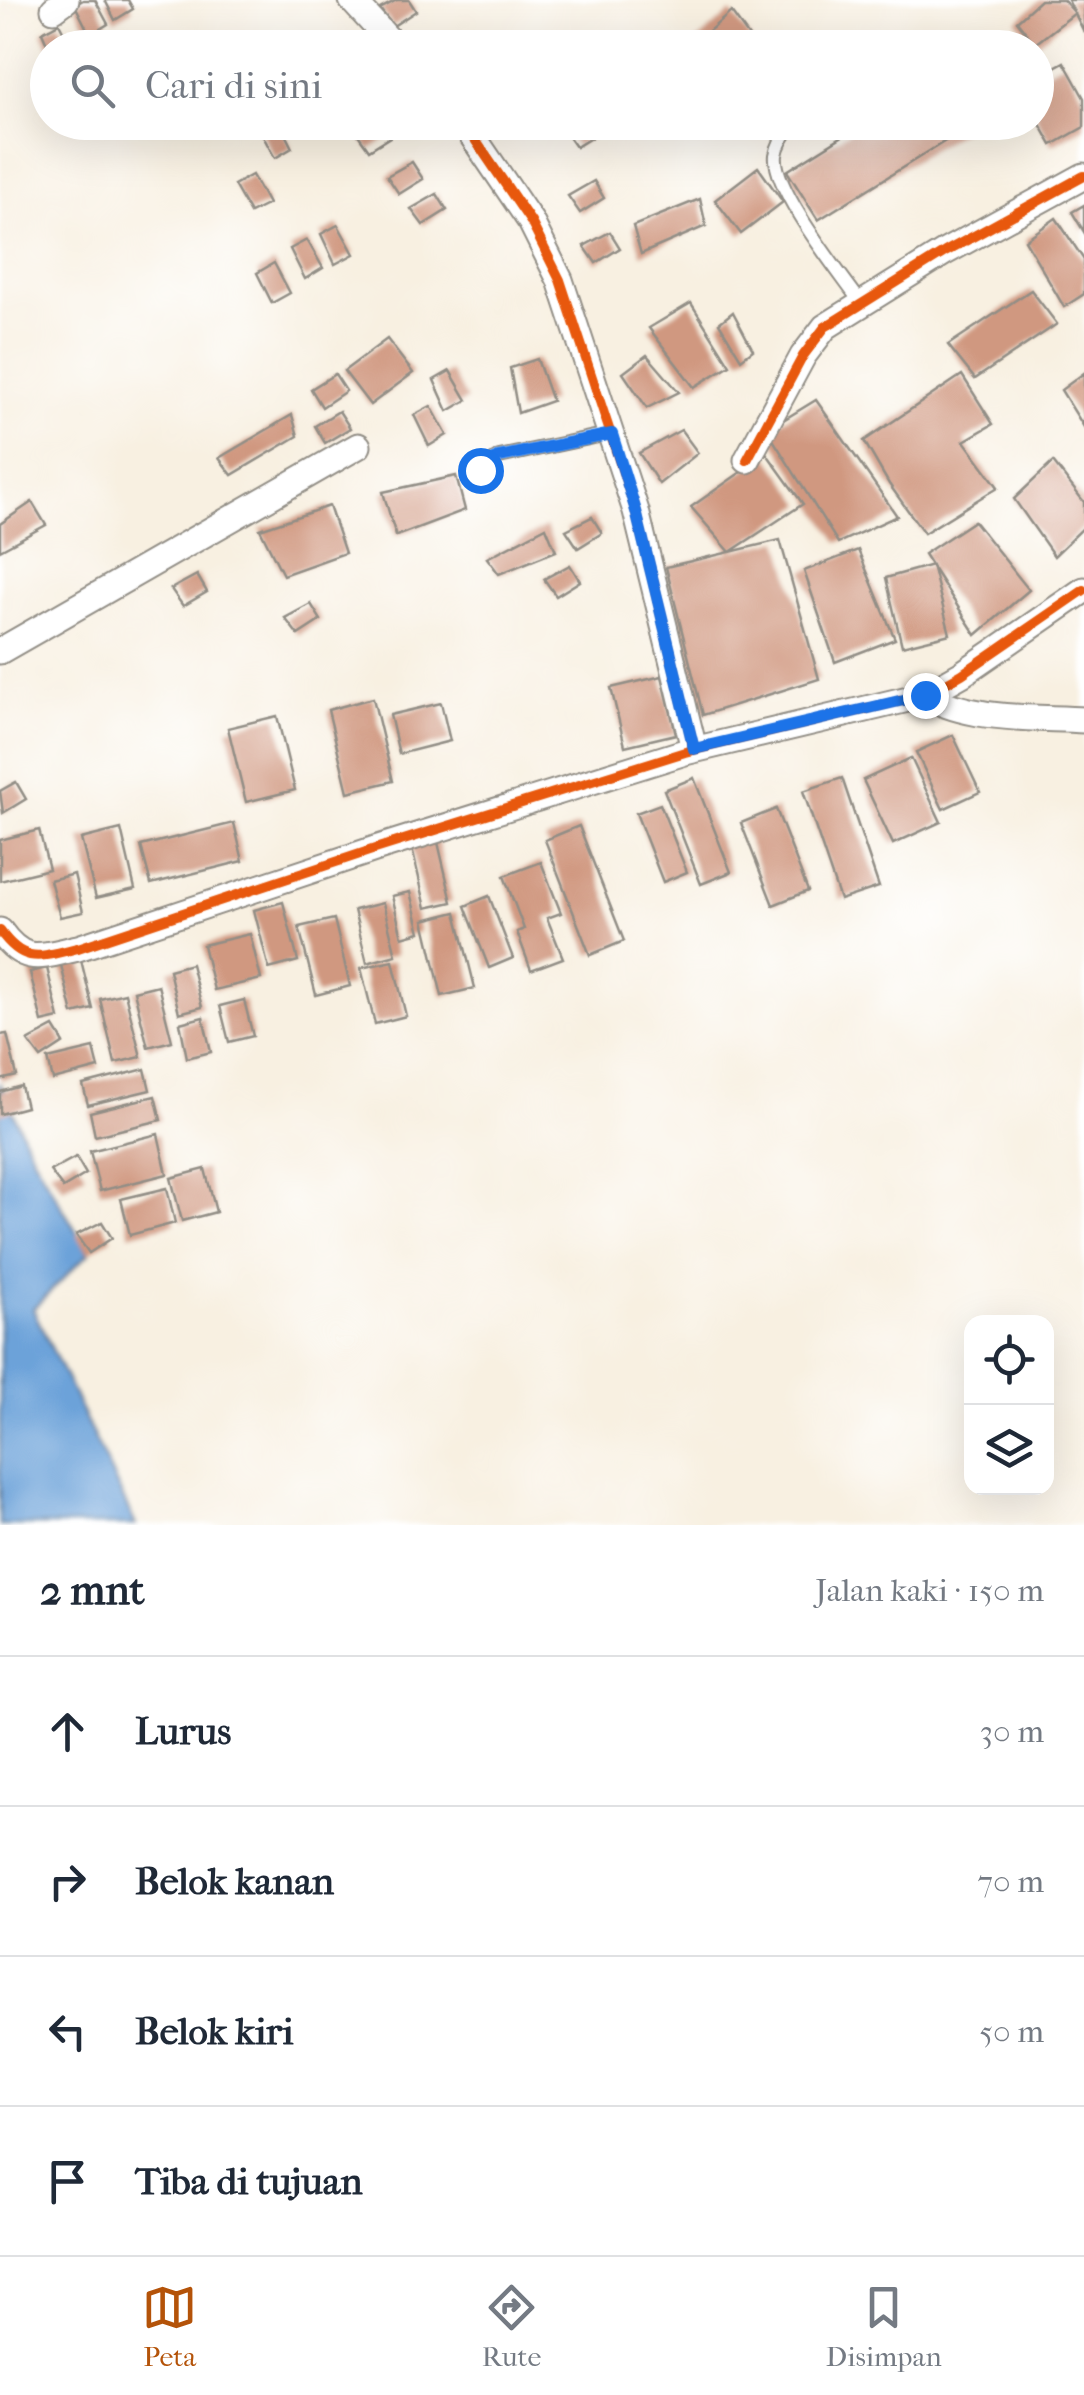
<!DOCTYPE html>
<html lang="id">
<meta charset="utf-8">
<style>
:root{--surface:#fff;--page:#f2f2f3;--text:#1f2937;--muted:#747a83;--line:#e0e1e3;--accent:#b45309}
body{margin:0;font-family:"IM FELL French Canon",serif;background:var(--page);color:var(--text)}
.controls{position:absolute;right:30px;bottom:30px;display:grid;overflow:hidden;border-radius:20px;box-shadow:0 10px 40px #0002}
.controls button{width:90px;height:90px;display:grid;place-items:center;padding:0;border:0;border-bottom:2px solid var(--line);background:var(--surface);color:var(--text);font:50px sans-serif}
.stop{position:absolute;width:30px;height:30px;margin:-22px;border:8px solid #1a73e8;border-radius:50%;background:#fff}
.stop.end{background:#1a73e8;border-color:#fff;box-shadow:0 2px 10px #0008}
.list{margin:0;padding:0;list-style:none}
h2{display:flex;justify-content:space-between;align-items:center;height:130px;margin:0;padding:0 40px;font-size:42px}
h2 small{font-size:32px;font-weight:400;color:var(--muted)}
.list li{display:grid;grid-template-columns:65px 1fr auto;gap:30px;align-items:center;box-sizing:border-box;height:150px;padding:0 40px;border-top:2px solid var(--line)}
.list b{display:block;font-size:38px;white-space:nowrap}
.list em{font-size:32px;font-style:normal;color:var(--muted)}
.icon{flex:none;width:55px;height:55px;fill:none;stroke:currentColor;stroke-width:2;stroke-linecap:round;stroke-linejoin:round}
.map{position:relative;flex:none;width:1084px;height:1525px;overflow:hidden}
.search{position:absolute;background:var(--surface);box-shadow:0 10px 40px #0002;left:30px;right:30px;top:30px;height:110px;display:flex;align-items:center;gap:25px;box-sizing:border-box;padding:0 35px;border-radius:55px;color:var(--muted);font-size:38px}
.sheet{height:730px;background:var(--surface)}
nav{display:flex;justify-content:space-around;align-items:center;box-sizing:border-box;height:140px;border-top:2px solid var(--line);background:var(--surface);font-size:28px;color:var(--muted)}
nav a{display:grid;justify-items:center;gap:5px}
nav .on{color:var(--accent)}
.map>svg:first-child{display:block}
</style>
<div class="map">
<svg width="1084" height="1525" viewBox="0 0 1084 1525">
<rect width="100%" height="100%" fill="#fff"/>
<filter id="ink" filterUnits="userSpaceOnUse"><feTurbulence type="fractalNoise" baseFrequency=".01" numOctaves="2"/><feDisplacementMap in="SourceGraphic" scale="20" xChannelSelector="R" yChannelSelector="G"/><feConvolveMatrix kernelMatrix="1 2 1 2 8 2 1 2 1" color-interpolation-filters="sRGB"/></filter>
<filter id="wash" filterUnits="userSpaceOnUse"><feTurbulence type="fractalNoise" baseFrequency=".0048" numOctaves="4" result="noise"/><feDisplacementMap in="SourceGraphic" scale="40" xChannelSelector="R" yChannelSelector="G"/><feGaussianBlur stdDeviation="2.25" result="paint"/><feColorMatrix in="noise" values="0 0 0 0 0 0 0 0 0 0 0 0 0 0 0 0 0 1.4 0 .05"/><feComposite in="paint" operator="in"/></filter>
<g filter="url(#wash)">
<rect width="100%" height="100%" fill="#f8f0e1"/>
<!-- water -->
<path fill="#6ca2d9" stroke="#4c6682" stroke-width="2.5" d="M0,1083l32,72 57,98 -56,56 103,216h-136z"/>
<g id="blocks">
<!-- building -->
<g fill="#d09880">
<path d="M83,0h12l13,24 -18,11 -15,-30z"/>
<path d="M105,0h23l5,9 -18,11z"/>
<path d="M397,0h12l7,11 -23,15 -13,-17z"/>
<path d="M1040,0h23l12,13 -40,31 -18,-23z"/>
<path d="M1068,0h16v32z"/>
<path d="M731,12l26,36h-68z"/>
<path d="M59,23l13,25h-23l-7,-16z"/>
<path d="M477,33l10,15h-33z"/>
<path d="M1064,62l20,36v29l-32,18 -16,-28v-40z"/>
<path d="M270,122h9l13,26 -17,10 -16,-29z"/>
<path d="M375,122h10l8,13 -24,15 -12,-17z"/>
<path d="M578,122h16l6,10 -24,15 -12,-17z"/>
<path d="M865,122h37l10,17 -8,-17h72l-158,98 -31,-49z"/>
<path d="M412,162l11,17 -24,15 -12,-18z"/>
<path d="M758,167l25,35 -42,32 -26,-34z"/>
<path d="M252,175l16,29 -18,9 -16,-28z"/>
<path d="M594,181l10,17 -24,15 -12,-17z"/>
<path d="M437,194l10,16 -24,15 -12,-16z"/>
<path d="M700,199l6,27 -65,28 -8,-28z"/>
<path d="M1084,205v27l-12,-20z"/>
<path d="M1056,218l28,42v34l-20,13 -39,-67z"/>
<path d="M338,225l16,29 -19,10 -14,-30z"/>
<path d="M610,232l10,16 -24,15 -12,-17z"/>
<path d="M307,240l16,28 -18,11 -15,-30z"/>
<path d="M274,263l16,30 -18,10 -15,-30z"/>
<path d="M1031,290l26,34 -82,55 -27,-34z"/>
<path d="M691,303l39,62 -36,22 -45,-59z"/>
<path d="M733,312l20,38 -12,9 -22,-36z"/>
<path d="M387,339l26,34 -43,32 -26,-34z"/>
<path d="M647,355l32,37 -32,16 -24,-35z"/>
<path d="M537,359l15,42 -34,12 -8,-45z"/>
<path d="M450,371l17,29 -19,11 -14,-31z"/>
<path d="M1084,373v54l-23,-37z"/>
<path d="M335,374l11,17 -24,16 -11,-18z"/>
<path d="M962,375l31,49 -29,17 34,46 -74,46 -35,-49 -25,-43z"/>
<path d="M816,400l81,116 -59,27 -71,-113z"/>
<path d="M431,406l16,29 -18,11 -15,-31z"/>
<path d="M339,411l11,17 -25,15 -10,-17z"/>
<path d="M292,415l6,21 -66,39 -13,-17z"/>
<path d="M681,430l17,23 -39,31 -20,-31z"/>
<path d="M767,454l36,50 -73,48 50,-12 39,139 -116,36 -37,-148 64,-15 -39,-45z"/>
<path d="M1053,462l31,40v25l-30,29 -40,-57z"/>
<path d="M456,476l9,34 -69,26 -13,-44z"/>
<path d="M32,502l14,23 -46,25v-26z"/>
<path d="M329,506l16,47 -62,22 -23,-46z"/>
<path d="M592,517l10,16 -24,15 -12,-18z"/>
<path d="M974,521l55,69 -53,45 -52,-81z"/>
<path d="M546,527l10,24 -57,23 -12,-16z"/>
<path d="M858,550l37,89 -60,23 -31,-91z"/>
<path d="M570,565l10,16 -24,15 -12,-17z"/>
<path d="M932,565l18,69 -48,12 -16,-68z"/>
<path d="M197,575l10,17 -24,14 -12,-17z"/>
<path d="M311,604l10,16 -23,15 -13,-17z"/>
<path d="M662,676l14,58 -51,12 -14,-58z"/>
<path d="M373,698l20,83 -45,11 -20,-82z"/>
<path d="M441,703l9,38 -51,13 -9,-39z"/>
<path d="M277,716l18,74 -49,12 -18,-74z"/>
<path d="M953,735l27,57 -37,17 -27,-57z"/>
<path d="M911,758l30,64 -48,22 -30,-64z"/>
<path d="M694,778l37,94 -30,12 -37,-94z"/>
<path d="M842,778l37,109 -39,13 -37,-109z"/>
<path d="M16,782l10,17 -23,14 -3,-22z"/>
<path d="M660,804l27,68 -24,10 -27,-69z"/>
<path d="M776,809l32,82 -35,14 -32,-82z"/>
<path d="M234,823l9,38 -92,23 -10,-38z"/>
<path d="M579,826l45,115 -34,14 -45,-115z"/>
<path d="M121,829l14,60 -39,9 -15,-59z"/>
<path d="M39,830l10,39 -49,12v-41z"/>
<path d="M437,838l15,64 -26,6 -15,-64z"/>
<path d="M541,862l20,51 -14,5 16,40 -32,12 -14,-38 7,-3 -20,-53z"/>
<path d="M74,874l9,38 -23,5 -10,-37z"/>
<path d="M410,892l10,40 -18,5 -10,-41z"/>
<path d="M489,896l24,62 -24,10 -24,-62z"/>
<path d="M283,902l15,59 -29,8 -15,-59z"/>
<path d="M383,903l13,52 -29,8 -13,-53z"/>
<path d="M456,912l19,76 -33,8 -18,-76z"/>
<path d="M334,919l16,67 -34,9 -17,-68z"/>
<path d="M250,934l11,45 -47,11 -11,-45z"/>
<path d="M81,960l12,49 -20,5 -12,-49z"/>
<path d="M393,961l13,55 -31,8 -14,-56z"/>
<path d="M191,964l11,43 -23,6 -10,-43z"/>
<path d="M47,968l12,50 -17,4 -12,-50z"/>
<path d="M158,985l14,56 -24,6 -14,-56z"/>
<path d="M125,993l16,64 -26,6 -15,-64z"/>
<path d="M244,1000l9,36 -24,6 -9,-36z"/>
<path d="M203,1017l8,35 -24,6 -7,-35z"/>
<path d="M54,1027l10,16 -23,15 -13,-17z"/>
<path d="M7,1034l10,42 -17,4v-45z"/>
<path d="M94,1048l5,20 -46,12 -5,-21z"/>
<path d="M145,1069l5,21 -62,15 -5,-20z"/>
<path d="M21,1086l5,21 -26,7v-22z"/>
<path d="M155,1096l6,24 -66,16 -5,-24z"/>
<path d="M158,1134l9,40 -67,17 -10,-40z"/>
<path d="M76,1157l10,17 -23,14 -13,-17z"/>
<path d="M205,1169l11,43 -34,9 -11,-43z"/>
<path d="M167,1188l8,35 -45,12 -9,-36z"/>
<path d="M102,1222l10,16 -23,15 -13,-18z"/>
</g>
</g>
</g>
<g filter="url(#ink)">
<use href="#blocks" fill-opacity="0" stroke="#928e86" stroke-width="2.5"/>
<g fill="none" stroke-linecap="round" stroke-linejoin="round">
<defs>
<g id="service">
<path d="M790,128c-7,8 -12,16 -14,27 -4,34 64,118 85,148"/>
<path d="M480,470l19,-13 114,-24"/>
</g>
<g id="minor">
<path d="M352,0l44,48"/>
<path d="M54,9l12,-9"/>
<path d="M463,122l68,100 29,58 76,231 58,238"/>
<path d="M747,460l56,-104 22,-29 120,-75 139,-76"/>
<path d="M0,651l358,-205"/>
<path d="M925,695c47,26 107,22 159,25"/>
<path d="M0,931c25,35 41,25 78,17l297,-99 310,-97 240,-57 37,-21 122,-84"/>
</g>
</defs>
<!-- service casing -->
<use href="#service" stroke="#928e86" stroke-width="16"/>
<!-- minor casing -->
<use href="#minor" stroke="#928e86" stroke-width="29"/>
<!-- service -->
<use href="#service" stroke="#fff" stroke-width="12"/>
<!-- minor -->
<use href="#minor" stroke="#fff" stroke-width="25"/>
<defs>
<g id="cycleway">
<path d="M463,122l68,100 29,58 76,231 58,238"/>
<path d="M747,460l56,-104 22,-29 120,-75 139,-76"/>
<path d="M0,931c25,35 41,25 78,17l297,-99 310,-97 240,-57 37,-21 122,-84"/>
</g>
</defs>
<!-- cycleway casing -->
<use href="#cycleway" stroke="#fff" stroke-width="16"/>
<!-- cycleway -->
<use href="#cycleway" stroke="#e8590c" stroke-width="10"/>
</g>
</g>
<g fill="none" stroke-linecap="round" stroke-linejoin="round" filter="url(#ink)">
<!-- route -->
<path stroke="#1a73e8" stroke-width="12" d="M480,470l19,-13 113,-23 24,77 58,238 231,-54"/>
</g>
</svg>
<div class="controls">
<button><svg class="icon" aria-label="locate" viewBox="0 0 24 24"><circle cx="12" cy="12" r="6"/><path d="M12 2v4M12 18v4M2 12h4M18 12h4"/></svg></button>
<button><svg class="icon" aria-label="layers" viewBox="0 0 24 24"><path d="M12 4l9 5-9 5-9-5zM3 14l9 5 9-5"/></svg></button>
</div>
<div class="stop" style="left:480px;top:470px"></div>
<div class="stop end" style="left:925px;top:695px"></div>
<div class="search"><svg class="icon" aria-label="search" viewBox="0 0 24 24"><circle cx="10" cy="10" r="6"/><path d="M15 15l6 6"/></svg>Cari di sini</div>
</div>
<section class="sheet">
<h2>2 mnt<small>Jalan kaki · 150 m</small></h2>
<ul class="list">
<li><svg class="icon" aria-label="ahead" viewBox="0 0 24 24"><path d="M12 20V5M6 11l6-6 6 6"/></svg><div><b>Lurus</b></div><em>30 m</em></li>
<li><svg class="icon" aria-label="right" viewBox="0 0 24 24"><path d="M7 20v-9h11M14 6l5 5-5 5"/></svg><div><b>Belok kanan</b></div><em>70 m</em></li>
<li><svg class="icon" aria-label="left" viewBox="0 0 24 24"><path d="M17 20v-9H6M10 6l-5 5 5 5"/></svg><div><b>Belok kiri</b></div><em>50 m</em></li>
<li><svg class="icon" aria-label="arrive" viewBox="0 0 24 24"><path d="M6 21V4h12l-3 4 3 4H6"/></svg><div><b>Tiba di tujuan</b></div></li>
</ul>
</section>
<nav>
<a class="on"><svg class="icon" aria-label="map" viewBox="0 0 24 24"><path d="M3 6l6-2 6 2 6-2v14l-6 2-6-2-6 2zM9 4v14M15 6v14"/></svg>Peta</a>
<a><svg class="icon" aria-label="directions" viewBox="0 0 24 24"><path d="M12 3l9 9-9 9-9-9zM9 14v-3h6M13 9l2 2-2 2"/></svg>Rute</a>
<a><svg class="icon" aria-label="saved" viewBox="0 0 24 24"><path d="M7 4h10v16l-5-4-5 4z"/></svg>Disimpan</a>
</nav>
